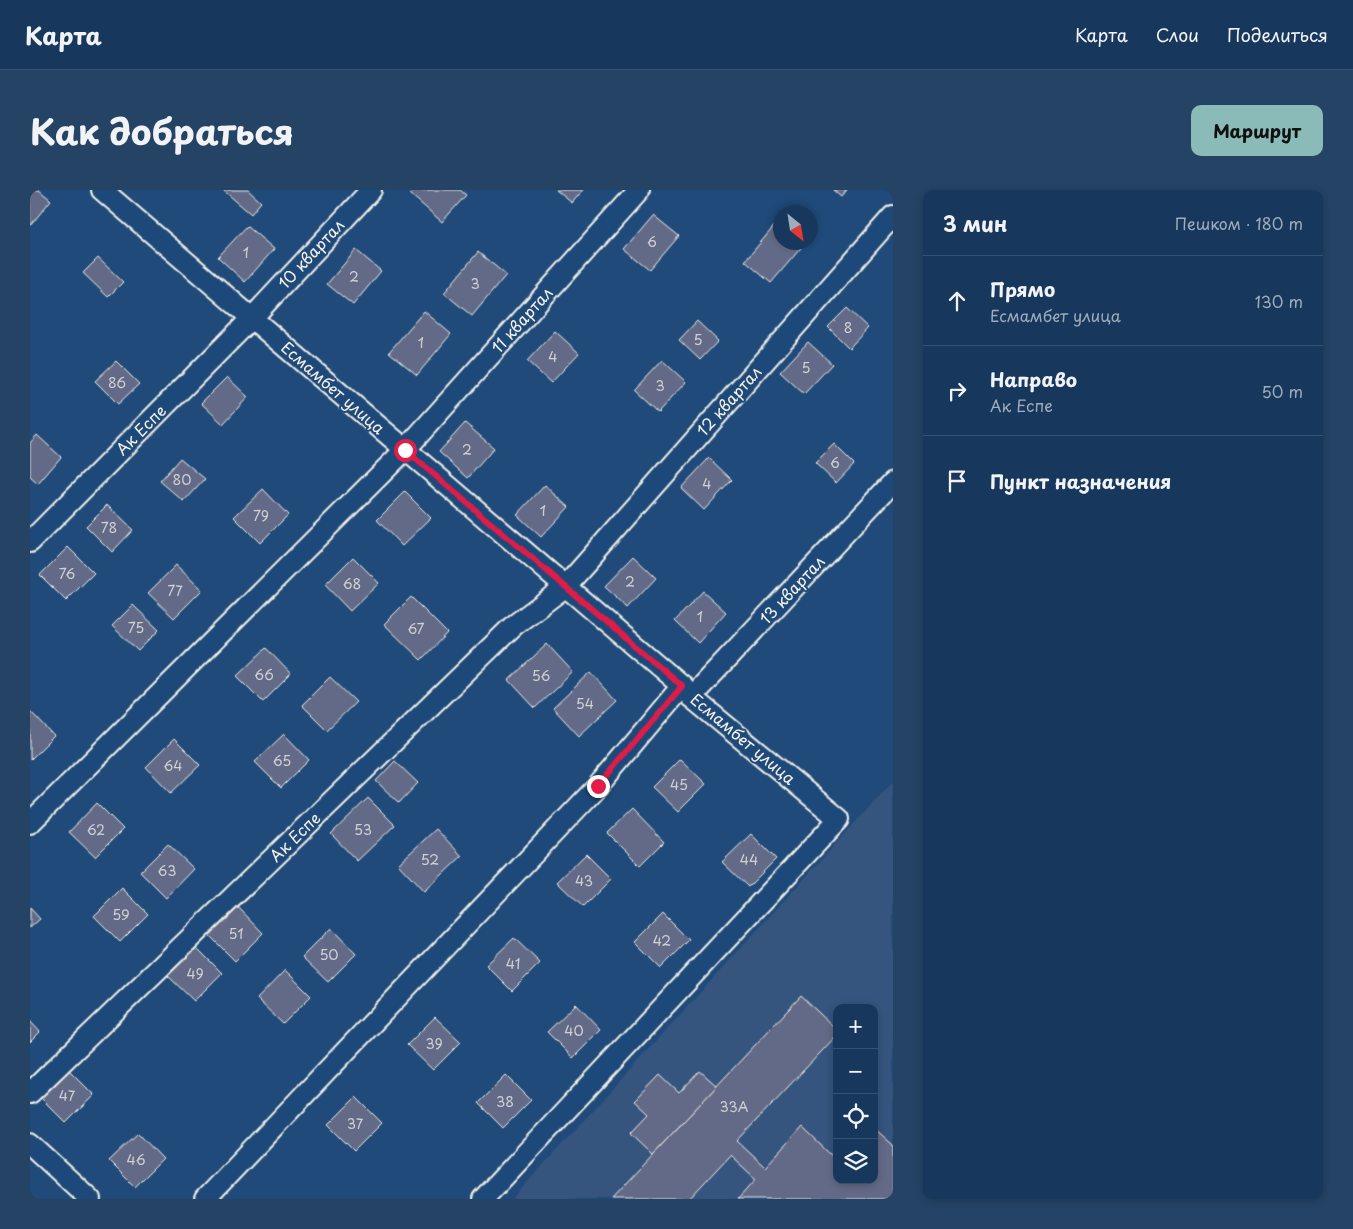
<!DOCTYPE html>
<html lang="ru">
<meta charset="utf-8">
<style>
:root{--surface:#17385c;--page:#244365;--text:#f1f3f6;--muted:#9eacbb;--line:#365272;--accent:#8bbbb9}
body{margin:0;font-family:"Playpen Sans",sans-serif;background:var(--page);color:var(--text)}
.controls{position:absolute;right:15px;bottom:15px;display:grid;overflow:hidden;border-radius:10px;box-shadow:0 2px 8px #0003}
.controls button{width:45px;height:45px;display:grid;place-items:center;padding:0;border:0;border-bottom:1px solid var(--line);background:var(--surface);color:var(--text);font:25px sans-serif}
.compass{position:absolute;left:743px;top:15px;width:45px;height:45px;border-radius:50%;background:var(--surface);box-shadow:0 2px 8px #0003;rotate:150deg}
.stop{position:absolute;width:15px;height:15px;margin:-11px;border:4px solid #e11d48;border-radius:50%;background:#fff}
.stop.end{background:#e11d48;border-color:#fff;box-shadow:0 1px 5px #0008}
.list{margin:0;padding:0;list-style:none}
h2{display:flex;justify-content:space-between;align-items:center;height:65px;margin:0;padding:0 20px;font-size:21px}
h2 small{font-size:16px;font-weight:400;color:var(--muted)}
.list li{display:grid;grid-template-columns:32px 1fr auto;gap:15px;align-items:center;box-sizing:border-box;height:90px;padding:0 20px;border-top:1px solid var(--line)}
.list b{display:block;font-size:19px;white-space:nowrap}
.list p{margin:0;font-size:16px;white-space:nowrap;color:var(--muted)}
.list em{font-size:16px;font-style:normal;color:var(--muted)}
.icon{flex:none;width:28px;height:28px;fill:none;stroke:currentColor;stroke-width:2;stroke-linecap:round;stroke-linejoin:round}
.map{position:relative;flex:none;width:863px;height:1009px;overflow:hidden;border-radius:10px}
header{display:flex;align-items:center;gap:30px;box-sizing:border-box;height:70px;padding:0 25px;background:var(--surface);border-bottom:1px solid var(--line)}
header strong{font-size:24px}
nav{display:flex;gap:28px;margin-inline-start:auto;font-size:18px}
.intro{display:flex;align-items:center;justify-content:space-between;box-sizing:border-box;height:120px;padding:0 30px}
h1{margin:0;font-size:35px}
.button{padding:12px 22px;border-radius:10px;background:var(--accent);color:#111;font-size:18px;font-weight:700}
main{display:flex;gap:30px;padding:0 30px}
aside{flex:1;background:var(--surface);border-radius:10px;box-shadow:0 2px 8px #0003}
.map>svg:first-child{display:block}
</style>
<header>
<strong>Карта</strong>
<nav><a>Карта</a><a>Слои</a><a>Поделиться</a></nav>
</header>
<div class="intro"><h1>Как добраться</h1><a class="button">Маршрут</a></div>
<main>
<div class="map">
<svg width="863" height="1009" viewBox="0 0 863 1009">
<rect width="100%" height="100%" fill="#1f4a7a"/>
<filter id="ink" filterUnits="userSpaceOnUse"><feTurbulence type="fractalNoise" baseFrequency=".02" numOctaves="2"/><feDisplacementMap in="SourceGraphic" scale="10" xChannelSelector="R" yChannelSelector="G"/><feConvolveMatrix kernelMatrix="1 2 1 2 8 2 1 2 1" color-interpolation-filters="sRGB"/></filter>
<g filter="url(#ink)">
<!-- built -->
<path fill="#34547e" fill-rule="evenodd" d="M863,591v418h-381zM807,818h37v172h-37z"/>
<!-- building -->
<g fill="#646b87" stroke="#f4f1e8">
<path d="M0,0h9l12,10 -21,26z"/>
<path d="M193,0h25l13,12 -10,12z"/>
<path d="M384,0h46l6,5 -24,27 -32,-28z"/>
<path d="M526,0h27l-11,13z"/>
<path d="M803,0h14l-6,7z"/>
<path d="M623,25l26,21 -29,34 -26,-21z"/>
<path d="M751,28v24h25l-35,41 -26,-22z"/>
<path d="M217,36l27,23 -29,33 -27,-25z"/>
<path d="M326,60l25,21 -28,34 -26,-21z"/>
<path d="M448,62l28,23 -34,41 -28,-23z"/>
<path d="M68,68l25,24 -15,15 -25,-24z"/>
<path d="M817,118l21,20 -19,20 -21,-21z"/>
<path d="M394,121l27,23 -34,41 -28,-23z"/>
<path d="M667,131l21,20 -18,19 -21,-20z"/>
<path d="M525,141l24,22 -28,30 -24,-22z"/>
<path d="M778,152l24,22 -28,30 -24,-22z"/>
<path d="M632,170l24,22 -28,30 -24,-22z"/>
<path d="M86,171l23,23 -21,20 -23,-23z"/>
<path d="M197,187l21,20 -25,27 -22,-21z"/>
<path d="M435,233l29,25 -26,30 -29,-26z"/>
<path d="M7,245l24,22 -23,27 -8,-7v-34z"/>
<path d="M804,254l20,20 -18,19 -21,-20z"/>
<path d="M150,268l25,21 -21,23 -24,-21z"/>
<path d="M679,268l23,22 -28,30 -23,-22z"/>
<path d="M515,295l24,22 -28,30 -24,-22z"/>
<path d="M233,299l25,26 -28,28 -26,-26z"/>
<path d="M375,302l26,26 -29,28 -25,-26z"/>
<path d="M77,315l26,25 -21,22 -26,-26z"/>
<path d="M38,357l26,26 -28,28 -26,-26z"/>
<path d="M603,366l23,22 -28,30 -24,-22z"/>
<path d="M323,367l26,26 -29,28 -25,-26z"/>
<path d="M146,375l26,25 -28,28 -26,-25z"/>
<path d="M673,401l23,21 -28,31 -23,-22z"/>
<path d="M381,407l36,36 -26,27 -37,-36z"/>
<path d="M103,415l26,25 -21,21 -26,-25z"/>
<path d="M517,454l26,28 -38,36 -26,-28z"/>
<path d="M236,458l25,26 -28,28 -26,-26z"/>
<path d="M561,482l26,28 -38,36 -26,-28z"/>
<path d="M300,487l26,25 -29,28 -25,-25z"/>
<path d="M0,521l24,25 -24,24z"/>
<path d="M254,544l25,26 -28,28 -26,-26z"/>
<path d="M144,549l26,26 -29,28 -25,-26z"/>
<path d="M650,569l26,25 -28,28 -26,-25z"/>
<path d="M365,571l23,22 -19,20 -23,-22z"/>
<path d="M338,608l27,27 -38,36 -26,-27z"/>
<path d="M67,613l26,26 -28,28 -26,-25z"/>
<path d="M602,619l32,33 -24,24 -33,-33z"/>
<path d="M406,639l26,27 -38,36 -26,-28z"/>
<path d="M721,644l25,25 -28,28 -26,-25z"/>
<path d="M138,654l26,25 -28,29 -26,-26z"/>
<path d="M556,664l25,25 -28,28 -26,-25z"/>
<path d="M92,698l26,26 -28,28 -26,-26z"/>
<path d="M208,717l25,26 -28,28 -26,-26z"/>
<path d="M0,718l10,11 -10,9z"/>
<path d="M633,724l26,26 -28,28 -26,-26z"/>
<path d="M301,738l25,26 -28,28 -26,-25z"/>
<path d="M484,748l26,25 -28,28 -26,-26z"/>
<path d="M166,757l26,26 -28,28 -26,-25z"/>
<path d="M255,780l26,26 -28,28 -26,-25z"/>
<path d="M771,806l36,34v5l-100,106 28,26 37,-40 33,32 2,-2v23h37v-52l19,17v54h-155l18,-20 -26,-24 -41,44h-78z"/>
<path d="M546,814l25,26 -28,28 -26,-26z"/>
<path d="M405,827l26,25 -28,28 -26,-25z"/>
<path d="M0,831l10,11 -10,10z"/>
<path d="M38,879l26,26 -28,28 -26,-26z"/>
<path d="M670,881l17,15 -64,68 -22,-21 18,-19 -14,-13 25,-26 19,18z"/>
<path d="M476,885l25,25 -28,28 -25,-25z"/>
<path d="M326,907l26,26 -28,28 -26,-26z"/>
<path d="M108,943l25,26 -28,28 -26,-26z"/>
</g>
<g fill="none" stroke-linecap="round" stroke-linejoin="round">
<defs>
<g id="minor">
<path d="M72,0l580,496 9,11 148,122 -356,380"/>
<path d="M0,352l222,-224 119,-128"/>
<path d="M661,507l202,-215"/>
<path d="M0,633l375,-373 234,-260"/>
<path d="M0,903l483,-467 52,-39 328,-371"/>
<path d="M0,954l60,55"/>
<path d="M175,1009l393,-413 84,-100"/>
</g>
</defs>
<!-- minor casing -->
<use href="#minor" stroke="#f4f1e8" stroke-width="24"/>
<!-- minor -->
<use href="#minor" stroke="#1f4a7a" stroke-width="20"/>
</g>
</g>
<g fill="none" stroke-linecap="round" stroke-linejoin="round" filter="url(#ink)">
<!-- route -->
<path stroke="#e11d48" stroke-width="6" d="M375,260l277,236 -84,100"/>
</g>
<g text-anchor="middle" stroke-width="4" stroke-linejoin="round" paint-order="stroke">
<!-- number labels -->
<g font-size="14" fill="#d0d0d0">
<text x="622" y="57">6</text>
<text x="216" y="68">1</text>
<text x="324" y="92">2</text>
<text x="445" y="99">3</text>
<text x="818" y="143">8</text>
<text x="668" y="155">5</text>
<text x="391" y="158">1</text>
<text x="523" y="172">4</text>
<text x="776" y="183">5</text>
<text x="87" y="198">86</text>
<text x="630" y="201">3</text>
<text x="437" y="265">2</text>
<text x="805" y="278">6</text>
<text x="152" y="295">80</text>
<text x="677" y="299">4</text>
<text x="513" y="326">1</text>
<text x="231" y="331">79</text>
<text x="79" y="343">78</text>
<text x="37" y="389">76</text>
<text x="600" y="397">2</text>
<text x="322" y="399">68</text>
<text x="145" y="406">77</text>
<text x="670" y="432">1</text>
<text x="106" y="443">75</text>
<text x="386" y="444">67</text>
<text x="234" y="490">66</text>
<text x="511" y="491">56</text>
<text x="555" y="519">54</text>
<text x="252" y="576">65</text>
<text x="143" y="581">64</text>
<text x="649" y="600">45</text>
<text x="66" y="645">62</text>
<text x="333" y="645">53</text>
<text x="400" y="675">52</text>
<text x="719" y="675">44</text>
<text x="137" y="686">63</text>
<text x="554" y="696">43</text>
<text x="91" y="730">59</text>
<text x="206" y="749">51</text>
<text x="632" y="756">42</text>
<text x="299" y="770">50</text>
<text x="483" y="779">41</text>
<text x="165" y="789">49</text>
<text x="544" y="846">40</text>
<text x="404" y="859">39</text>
<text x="37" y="911">47</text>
<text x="475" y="917">38</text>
<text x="704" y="922">33А</text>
<text x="325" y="939">37</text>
<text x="106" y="975">46</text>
</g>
<!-- street labels -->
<g font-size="16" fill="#f4f1e8" stroke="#1f4a7a">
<text transform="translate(281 64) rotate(-47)" y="6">10 квартал</text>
<text transform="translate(492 130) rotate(-48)" y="6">11 квартал</text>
<text transform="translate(303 198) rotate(41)" y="6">Есмамбет улица</text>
<text transform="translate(699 211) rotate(-48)" y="6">12 квартал</text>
<text transform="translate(111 240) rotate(-45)" y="6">Ак Еспе</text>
<text transform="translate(762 400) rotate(-47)" y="6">13 квартал</text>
<text transform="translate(713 549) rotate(40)" y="6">Есмамбет улица</text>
<text transform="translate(265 647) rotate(-44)" y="6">Ак Еспе</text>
</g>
</g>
</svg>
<div class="controls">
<button>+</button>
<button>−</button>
<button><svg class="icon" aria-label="locate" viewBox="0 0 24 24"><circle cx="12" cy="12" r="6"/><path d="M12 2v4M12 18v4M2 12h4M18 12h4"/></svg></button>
<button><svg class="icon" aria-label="layers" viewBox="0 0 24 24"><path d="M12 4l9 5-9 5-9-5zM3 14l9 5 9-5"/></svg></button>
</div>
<svg class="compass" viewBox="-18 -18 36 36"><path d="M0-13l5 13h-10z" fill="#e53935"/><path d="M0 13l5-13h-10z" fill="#9eacbb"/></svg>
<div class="stop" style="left:375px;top:260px"></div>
<div class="stop end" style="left:568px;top:596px"></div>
</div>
<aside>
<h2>3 мин<small>Пешком · 180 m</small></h2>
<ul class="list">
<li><svg class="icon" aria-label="ahead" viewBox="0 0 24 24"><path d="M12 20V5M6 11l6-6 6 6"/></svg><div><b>Прямо</b><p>Есмамбет улица</p></div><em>130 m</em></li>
<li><svg class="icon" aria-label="right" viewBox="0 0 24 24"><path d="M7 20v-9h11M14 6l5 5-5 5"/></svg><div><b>Направо</b><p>Ак Еспе</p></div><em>50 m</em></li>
<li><svg class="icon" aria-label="arrive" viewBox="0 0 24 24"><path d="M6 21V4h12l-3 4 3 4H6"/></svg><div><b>Пункт назначения</b></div></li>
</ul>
</aside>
</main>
